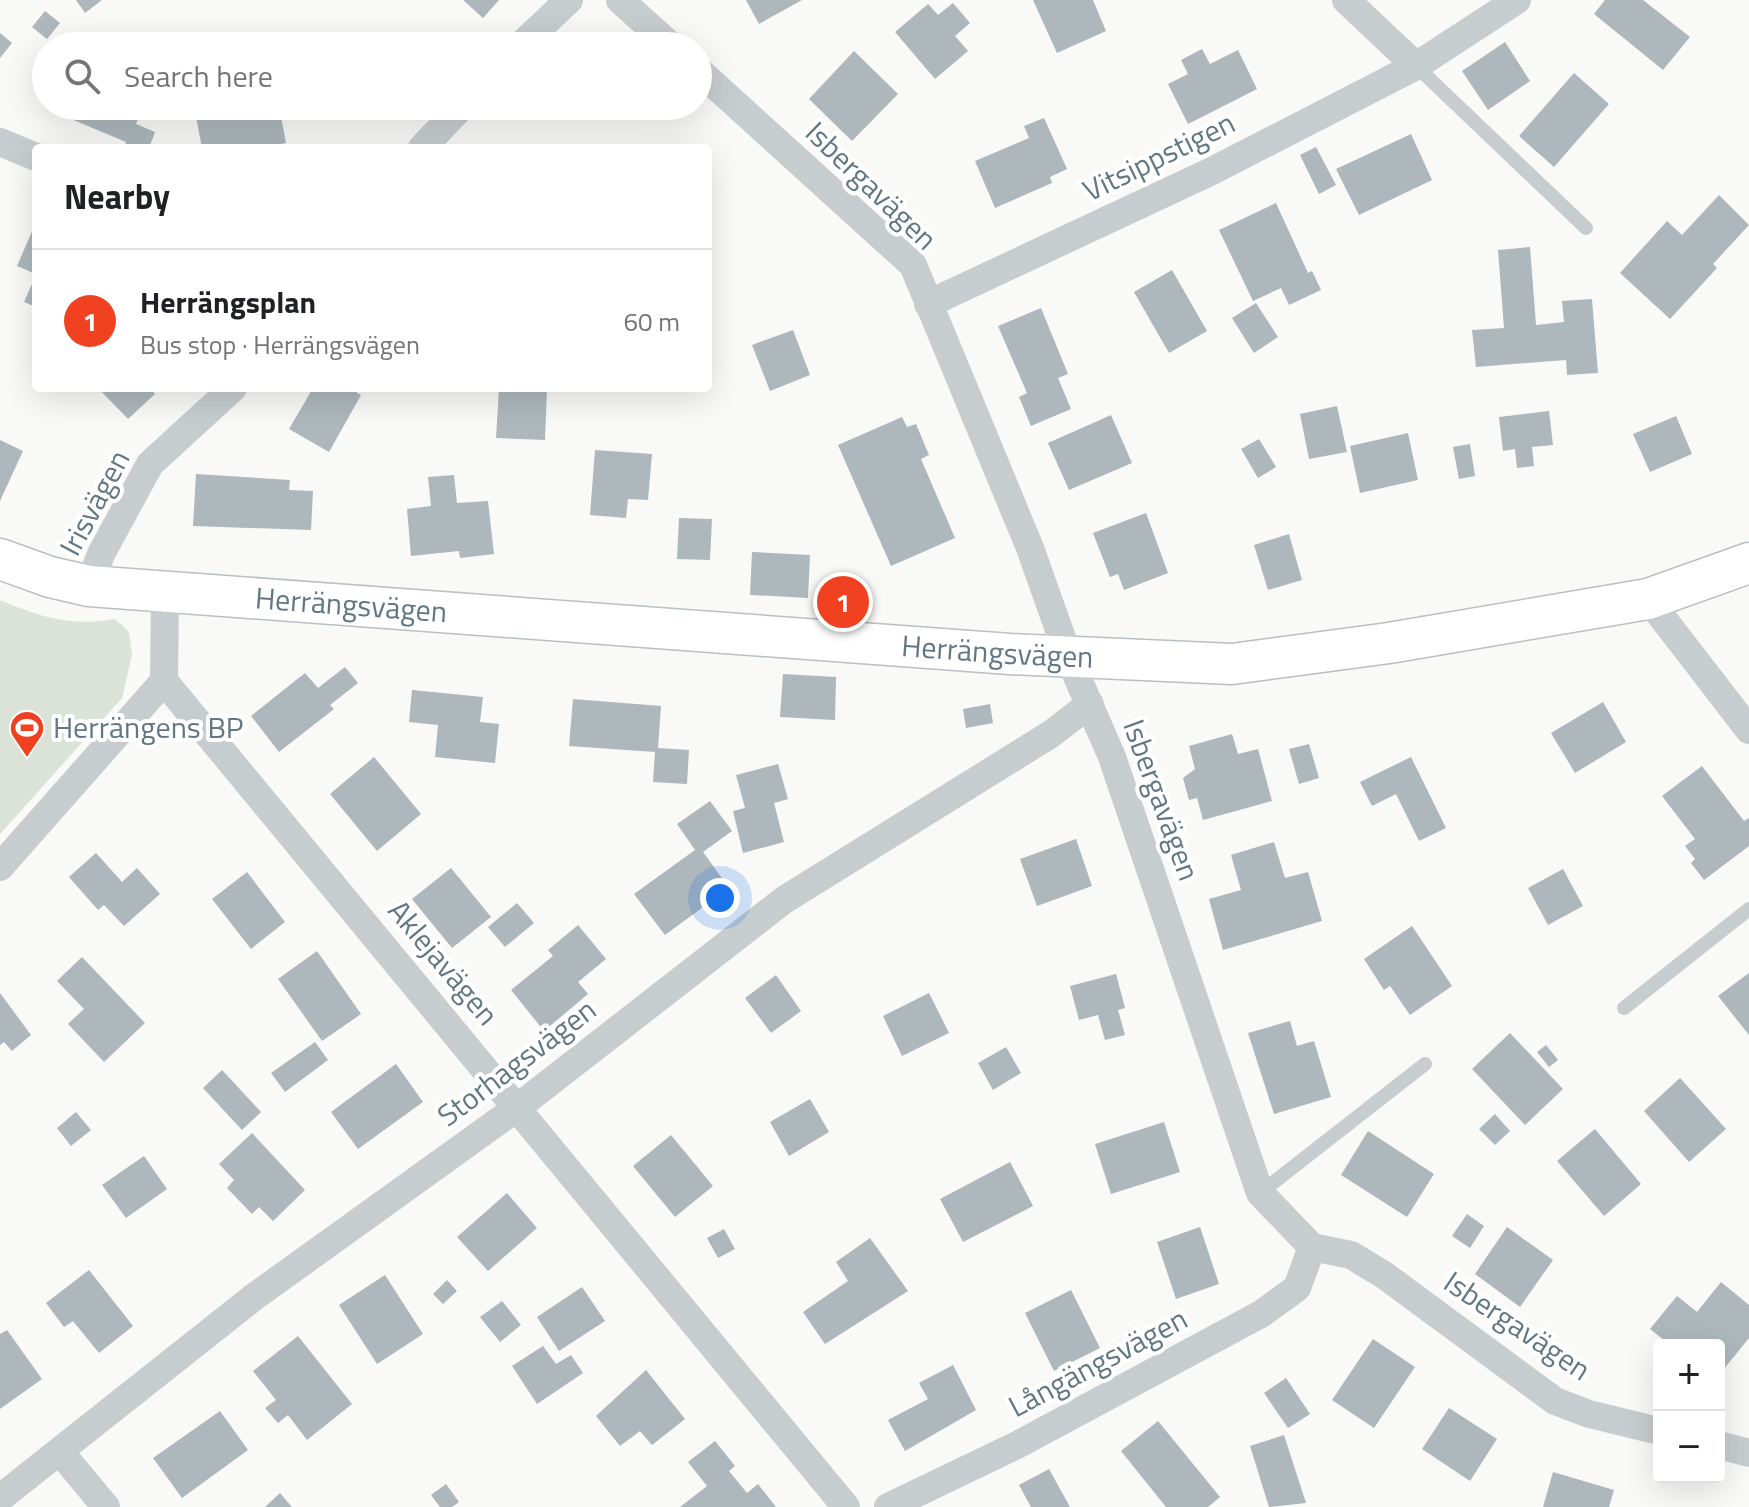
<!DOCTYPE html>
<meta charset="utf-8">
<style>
:root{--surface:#fff;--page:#f6f6f6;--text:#202124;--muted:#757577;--line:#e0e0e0;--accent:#f04220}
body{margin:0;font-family:"Titillium Web",sans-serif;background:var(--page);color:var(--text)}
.controls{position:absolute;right:24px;bottom:24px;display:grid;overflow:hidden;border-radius:8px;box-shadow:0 8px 32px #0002}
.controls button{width:72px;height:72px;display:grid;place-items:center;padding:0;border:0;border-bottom:2px solid var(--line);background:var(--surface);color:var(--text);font:40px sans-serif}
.you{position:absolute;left:720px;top:898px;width:28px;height:28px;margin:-20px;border:6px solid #fff;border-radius:50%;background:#1a73e8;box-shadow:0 0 0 12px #1a73e833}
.badge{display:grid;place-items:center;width:52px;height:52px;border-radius:50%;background:var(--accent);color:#fff;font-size:26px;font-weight:700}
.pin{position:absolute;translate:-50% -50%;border:4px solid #fff;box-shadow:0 2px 8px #0006}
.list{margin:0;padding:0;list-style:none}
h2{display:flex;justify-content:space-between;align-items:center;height:104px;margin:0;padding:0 32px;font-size:34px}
h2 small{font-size:26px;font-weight:400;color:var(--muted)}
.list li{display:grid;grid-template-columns:52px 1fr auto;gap:24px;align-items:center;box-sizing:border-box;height:144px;padding:0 32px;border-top:2px solid var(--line)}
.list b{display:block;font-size:30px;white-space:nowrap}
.list p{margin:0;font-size:26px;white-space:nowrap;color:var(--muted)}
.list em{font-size:26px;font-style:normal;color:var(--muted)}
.icon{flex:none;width:44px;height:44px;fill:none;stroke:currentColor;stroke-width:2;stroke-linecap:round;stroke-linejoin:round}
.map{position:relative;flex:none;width:1749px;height:1507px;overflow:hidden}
.search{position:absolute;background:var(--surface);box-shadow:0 8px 32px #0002;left:32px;top:32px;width:680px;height:88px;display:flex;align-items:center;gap:20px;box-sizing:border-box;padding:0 28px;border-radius:44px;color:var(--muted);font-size:30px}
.panel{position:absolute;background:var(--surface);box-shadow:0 8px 32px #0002;left:32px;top:144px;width:680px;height:248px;border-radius:8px}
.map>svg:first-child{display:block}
</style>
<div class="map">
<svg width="1749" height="1507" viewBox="0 0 1749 1507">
<rect width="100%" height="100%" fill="#f9f9f7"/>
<!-- green -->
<path fill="#dbe2d7" d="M0,600c39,17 72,27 115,19l14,13 3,23 -10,43 -122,136z"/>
<!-- building -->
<g fill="#adb7bc">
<path d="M76,0h26l-17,13z"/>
<path d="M463,0h36l-16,18z"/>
<path d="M746,0h56l-43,24z"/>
<path d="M1033,0h60l13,31 -49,22z"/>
<path d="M1605,0h38l47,37 -27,33 -69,-56z"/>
<path d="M953,3l17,20 -15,13 13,15 -33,28 -40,-47 33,-28 10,11z"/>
<path d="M45,11l15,12 -13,16 -15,-12z"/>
<path d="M0,33l12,10 -12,15z"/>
<path d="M1505,42l25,39 -42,29 -26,-39z"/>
<path d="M1202,49l8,15 28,-14 19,39 -69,35 -20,-40 20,-10 -7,-14z"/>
<path d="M854,51l44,43 -46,47 -43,-42z"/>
<path d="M1574,73l35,31 -55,63 -35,-31z"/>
<path d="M68,106h75l-7,18 19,8 -6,16h-21l-3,-1 1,-5 -62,-26z"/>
<path d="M194,106h85l7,37 -26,5h-58z"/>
<path d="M376,106h22l-10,11z"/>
<path d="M1044,118l23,51 -17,8 2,6 -57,25 -20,-47 54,-23 -5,-12z"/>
<path d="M1411,134l21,46 -73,35 -23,-46z"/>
<path d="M1316,147l20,38 -17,9 -19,-39z"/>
<path d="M1719,195l30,30 -36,39 4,4 -47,51 -50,-46 47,-52 15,14z"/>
<path d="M1276,203l32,70 4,-2 9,19 -32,15 -8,-17 -28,13 -34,-71z"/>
<path d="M36,222v52l-19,-8z"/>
<path d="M1530,247l6,78 28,-3 -2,-21 30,-2 6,74 -31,2 -1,-15 -90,7 -4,-37 32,-2 -6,-78z"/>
<path d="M1172,270l35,61 -38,22 -35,-61z"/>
<path d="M36,275v32l-12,-5z"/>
<path d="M1256,303l22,34 -24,16 -22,-35z"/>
<path d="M1041,308l27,66 -10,4 13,31 -40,17 -12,-29 8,-4 -29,-67z"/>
<path d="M793,330l17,45 -40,16 -18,-46z"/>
<path d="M98,388h52l5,6 -27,25z"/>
<path d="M313,388h36l12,7 -32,57 -40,-23z"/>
<path d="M499,388h48l-2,52 -49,-2z"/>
<path d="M1337,406l10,46 -38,7 -9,-45z"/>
<path d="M1549,411l4,34 -21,2 2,19 -17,2 -2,-19 -12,2 -4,-34z"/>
<path d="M1111,415l21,48 -63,27 -21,-47z"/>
<path d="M1676,416l16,38 -42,18 -17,-38z"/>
<path d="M902,417l5,10 9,-3 13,31 -8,4 34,79 -64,28 -53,-121z"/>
<path d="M1408,433l10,47 -58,13 -10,-47z"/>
<path d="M1259,439l17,28 -18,11 -17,-29z"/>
<path d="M0,440l23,11 -23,50z"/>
<path d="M1470,444l5,32 -16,3 -6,-32z"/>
<path d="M595,450l57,4 -4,46 -20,-1 -2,19 -36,-3z"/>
<path d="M196,474l94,6 -1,10 24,1 -2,39 -118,-4z"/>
<path d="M454,475l3,28 31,-2 6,53 -34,4 -1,-7 -48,5 -4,-47 24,-3 -3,-29z"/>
<path d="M1146,513l22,60 -44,17 -6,-16 -8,3 -17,-44z"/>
<path d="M679,518l33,1 -2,41 -33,-1z"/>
<path d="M1289,534l13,46 -34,10 -14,-45z"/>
<path d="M752,552l58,3 -2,43 -58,-3z"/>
<path d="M345,667l13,16 -28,22 4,4 -55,43 -28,-36 54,-43 13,15z"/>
<path d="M783,674l53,3 -1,43 -55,-3z"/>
<path d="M412,690l71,7 -3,25 19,2 -4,39 -60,-6 3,-32 -29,-3z"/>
<path d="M573,699l88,7 -3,42 31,2 -2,34 -34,-2 2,-30 -86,-6z"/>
<path d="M1603,702l23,40 -51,31 -24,-40z"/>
<path d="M990,704l3,19 -27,5 -3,-19z"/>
<path d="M1232,734l6,20 20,-5 14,52 -69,19 -6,-22 -8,2 -6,-22 12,-9 -6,-23z"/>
<path d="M1309,744l10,34 -20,6 -10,-35z"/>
<path d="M374,757l47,57 -44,37 -47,-57z"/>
<path d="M1411,757l35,71 -27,13 -23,-47 -24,12 -12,-24z"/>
<path d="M778,764l10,35 -14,4 10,39 -41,11 -10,-42 12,-3 -9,-33z"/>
<path d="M1702,766l42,55 5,-3v28l-45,34 -13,-17 4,-4 -10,-13 10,-7 -33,-43z"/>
<path d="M710,801l22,30 -29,21 26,36 -64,47 -31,-41 61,-44 -18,-26z"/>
<path d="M1076,839l16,47 -55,20 -17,-47z"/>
<path d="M1274,842l11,36 23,-6 14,49 -99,29 -14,-51 32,-9 -10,-35z"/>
<path d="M96,853l26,29 15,-14 23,26 -36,32 -20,-21 -6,5 -29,-33z"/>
<path d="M451,868l40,49 -39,31 -40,-49z"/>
<path d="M1563,869l20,37 -35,19 -20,-37z"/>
<path d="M247,872l38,50 -34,27 -39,-50z"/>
<path d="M517,903l17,20 -29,24 -17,-20z"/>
<path d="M578,925l28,34 -28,23 10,12 -44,37 -33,-41 42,-34 -5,-6z"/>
<path d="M1412,926l40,60 -42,29 -20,-29 -6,4 -20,-31z"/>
<path d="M317,951l44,63 -39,27 -44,-62z"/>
<path d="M82,957l63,66 -41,39 -36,-38 16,-15 -27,-28z"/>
<path d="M1749,973v62l-31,-39z"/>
<path d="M1116,974l9,34 -7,2 7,25 -20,5 -7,-25 -19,5 -9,-34z"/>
<path d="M776,975l25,36 -30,22 -26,-35z"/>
<path d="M0,993l31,42 -19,16 -8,-9 -4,3z"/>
<path d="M929,993l20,40 -47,23 -19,-40z"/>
<path d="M1290,1021l7,25 17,-5 17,56 -57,17 -26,-81z"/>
<path d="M1510,1033l53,56 -38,36 -53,-56z"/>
<path d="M315,1042l13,18 -43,32 -14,-19z"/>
<path d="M1546,1045l12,15 -9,7 -12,-15z"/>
<path d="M1006,1047l15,26 -28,17 -15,-27z"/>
<path d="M396,1064l27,38 -65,47 -27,-37z"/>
<path d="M222,1070l39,42 -19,18 -39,-42z"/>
<path d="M1680,1078l46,51 -37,33 -45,-51z"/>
<path d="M810,1099l19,33 -40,24 -19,-34z"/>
<path d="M76,1112l15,18 -20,16 -14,-18z"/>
<path d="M1495,1114l15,17 -15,14 -16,-16z"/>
<path d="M1164,1122l16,50 -69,22 -16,-50z"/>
<path d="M1595,1129l46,55 -37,32 -47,-55z"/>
<path d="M1368,1131l66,43 -27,43 -66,-42z"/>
<path d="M252,1133l53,57 -32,31 -14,-14 -7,7 -25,-26 7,-8 -15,-16z"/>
<path d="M671,1135l42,51 -38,31 -42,-51z"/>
<path d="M144,1156l23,33 -41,29 -24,-33z"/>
<path d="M1010,1162l23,44 -70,36 -23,-43z"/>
<path d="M507,1193l30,35 -49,43 -31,-34z"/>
<path d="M1467,1214l17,12 -14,22 -18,-12z"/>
<path d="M1200,1227l19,57 -43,15 -19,-57z"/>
<path d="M1507,1227l46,33 -33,47 -45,-33z"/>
<path d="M724,1229l11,20 -17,9 -11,-20z"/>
<path d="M870,1238l38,53 -83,53 -22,-32 45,-31 -12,-19z"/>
<path d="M89,1270l44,56 -34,27 -26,-32 -9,6 -18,-24z"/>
<path d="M385,1275l38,59 -46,30 -38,-59z"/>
<path d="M447,1280l10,11 -14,13 -10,-10z"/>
<path d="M1721,1282l28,23v33l-30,37v-30h-49l-20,-16 27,-33 20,16z"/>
<path d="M582,1287l23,34 -46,30 -22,-34z"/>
<path d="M1071,1290l29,58 -46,23 -29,-58z"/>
<path d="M502,1301l19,24 -21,17 -20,-25z"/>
<path d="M7,1330l35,49 -42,30v-75z"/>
<path d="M298,1336l54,68 -45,36 -19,-25 -10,8 -13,-15 11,-8 -23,-29z"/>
<path d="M1373,1339l42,28 -41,61 -42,-28z"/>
<path d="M543,1346l13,18 15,-9 12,18 -46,31 -25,-38z"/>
<path d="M953,1365l23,45 -71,41 -17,-31 40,-21 -9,-16z"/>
<path d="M646,1370l39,49 -33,26 -12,-14 -20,15 -24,-30z"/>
<path d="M1286,1378l24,36 -22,14 -24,-35z"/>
<path d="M1449,1408l48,31 -27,42 -48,-32z"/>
<path d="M220,1411l28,39 -66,48 -29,-40z"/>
<path d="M1158,1421l62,76 -12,10h-42l-45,-56z"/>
<path d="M1284,1435l22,68 -37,4 -19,-61z"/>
<path d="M715,1441l20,25 -6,5 18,22 11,-9 18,23h-96l27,-21 -19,-24z"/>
<path d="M1049,1469l21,38h-39l-12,-22z"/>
<path d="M1553,1472l61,18 -5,17h-66z"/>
<path d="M446,1484l13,18 -7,5h-12l-9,-12z"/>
<path d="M280,1493l12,14h-27z"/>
</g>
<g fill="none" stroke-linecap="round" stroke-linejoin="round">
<defs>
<g id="secondary">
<path id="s1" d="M0,559l50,18 39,9 921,68 222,10 157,-21 259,-44 101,-36"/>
</g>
</defs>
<!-- secondary casing -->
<use href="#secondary" stroke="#b9bfc3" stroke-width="43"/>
<!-- lane -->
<g stroke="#c7cccf" stroke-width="14">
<path d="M1416,66l170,162"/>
<path d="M1624,1008l125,-99"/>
<path d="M1260,1193l165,-129"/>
</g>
<!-- street -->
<g stroke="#c7cccf" stroke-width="28">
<path d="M620,0l51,46"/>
<path d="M1346,0l70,66"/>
<path d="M520,46l49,-46"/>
<path d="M698,70l215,195 117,283 39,110 43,99 148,436 52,54 39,8 33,20 171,126 34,13 70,17"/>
<path d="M0,142l36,15"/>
<path d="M422,148l40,-42"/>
<path d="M928,304l284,-133 204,-105 101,-66"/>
<path d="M89,586l12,-32 49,-90 83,-76"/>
<path d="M165,592l-1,89 682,826"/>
<path d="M1648,599l101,131"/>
<path d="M0,867l164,-186"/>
<path d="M1719,1445l30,8"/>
<path d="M61,1453l45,54"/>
<path d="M0,1498l254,-201 264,-190 266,-207 267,-166 39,-30"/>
<path d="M888,1507l131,-63 242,-130 36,-26 15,-41"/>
</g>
<!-- secondary -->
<use href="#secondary" stroke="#fff" stroke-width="40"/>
</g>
<!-- icons -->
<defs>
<symbol id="stadium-pin" viewBox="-11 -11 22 30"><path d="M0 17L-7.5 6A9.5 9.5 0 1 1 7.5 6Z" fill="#f04220" stroke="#fff"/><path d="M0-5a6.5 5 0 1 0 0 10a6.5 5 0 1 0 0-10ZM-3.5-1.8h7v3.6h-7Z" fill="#fff"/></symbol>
</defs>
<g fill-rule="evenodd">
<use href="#stadium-pin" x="7" y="708" width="40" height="54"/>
</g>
<g text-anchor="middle" stroke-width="8" stroke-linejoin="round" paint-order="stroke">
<!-- street labels -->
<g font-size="30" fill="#627784" stroke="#fff">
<text transform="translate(1159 157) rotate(-26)" y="10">Vitsippstigen</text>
<text transform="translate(871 186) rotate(44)" y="10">Isbergavägen</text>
<text transform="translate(95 503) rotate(-62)" y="10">Irisvägen</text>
<text dy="10" stroke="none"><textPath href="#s1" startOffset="356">Herrängsvägen</textPath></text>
<text dy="10" stroke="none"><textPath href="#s1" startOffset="1004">Herrängsvägen</textPath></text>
<text transform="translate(1161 800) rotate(70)" y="10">Isbergavägen</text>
<text transform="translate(443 963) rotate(50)" y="10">Aklejavägen</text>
<text transform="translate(517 1063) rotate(-37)" y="10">Storhagsvägen</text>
<text transform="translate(1517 1326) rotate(34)" y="10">Isbergavägen</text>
<text transform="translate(1098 1363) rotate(-28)" y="10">Långängsvägen</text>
</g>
<!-- poi labels -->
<g font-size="30" fill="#627784" stroke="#fff" text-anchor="start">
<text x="53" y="738">Herrängens BP</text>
</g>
</g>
</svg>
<div class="controls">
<button>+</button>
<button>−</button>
</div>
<div class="you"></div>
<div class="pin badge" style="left:843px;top:602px">1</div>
<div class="search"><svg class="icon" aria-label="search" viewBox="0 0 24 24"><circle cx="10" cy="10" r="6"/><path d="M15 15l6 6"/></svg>Search here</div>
<section class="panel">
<h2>Nearby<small></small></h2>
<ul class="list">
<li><span class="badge">1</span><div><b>Herrängsplan</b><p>Bus stop · Herrängsvägen</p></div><em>60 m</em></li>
</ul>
</section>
</div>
